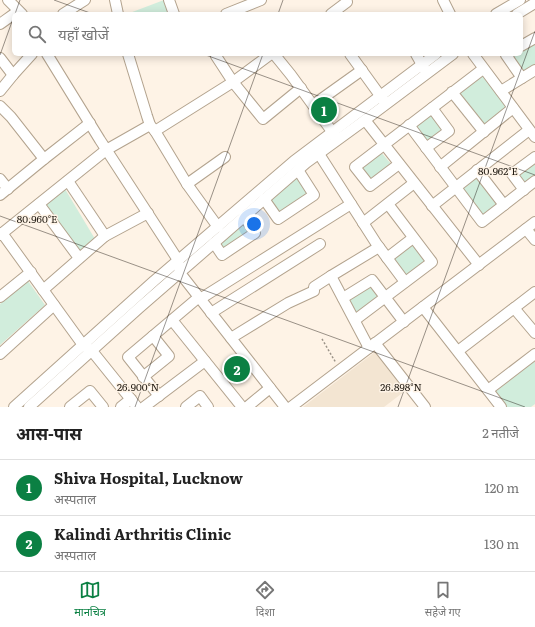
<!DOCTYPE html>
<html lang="hi">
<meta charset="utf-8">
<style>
:root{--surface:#fff;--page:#f2f2f2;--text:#222;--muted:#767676;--line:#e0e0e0;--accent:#0b8043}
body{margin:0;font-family:Literata,"Noto Sans Devanagari",serif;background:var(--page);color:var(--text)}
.you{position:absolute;left:254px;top:224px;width:14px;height:14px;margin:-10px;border:3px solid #fff;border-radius:50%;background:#1a73e8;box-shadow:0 0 0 6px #1a73e833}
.badge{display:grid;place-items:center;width:26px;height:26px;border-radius:50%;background:var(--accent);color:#fff;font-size:13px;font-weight:700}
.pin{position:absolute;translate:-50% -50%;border:2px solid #fff;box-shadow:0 1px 4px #0006}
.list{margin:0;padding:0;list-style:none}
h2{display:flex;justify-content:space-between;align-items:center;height:52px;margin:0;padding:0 16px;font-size:17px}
h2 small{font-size:13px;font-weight:400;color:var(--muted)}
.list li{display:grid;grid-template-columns:26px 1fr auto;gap:12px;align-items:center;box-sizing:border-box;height:56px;padding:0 16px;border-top:1px solid var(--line)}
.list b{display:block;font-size:15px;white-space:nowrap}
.list p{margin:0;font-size:13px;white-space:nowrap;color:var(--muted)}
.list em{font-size:13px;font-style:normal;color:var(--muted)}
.icon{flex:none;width:22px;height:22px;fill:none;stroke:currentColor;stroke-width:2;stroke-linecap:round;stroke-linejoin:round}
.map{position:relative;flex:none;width:535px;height:407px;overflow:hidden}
.search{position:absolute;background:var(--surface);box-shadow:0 2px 10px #0003;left:12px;right:12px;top:12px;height:44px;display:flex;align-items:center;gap:10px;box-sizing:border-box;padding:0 14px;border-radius:6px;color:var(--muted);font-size:15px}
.sheet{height:164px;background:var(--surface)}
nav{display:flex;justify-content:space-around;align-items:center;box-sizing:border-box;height:56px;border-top:1px solid var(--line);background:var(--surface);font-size:11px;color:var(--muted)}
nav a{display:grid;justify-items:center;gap:2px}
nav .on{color:var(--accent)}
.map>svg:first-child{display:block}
</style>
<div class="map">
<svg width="535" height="407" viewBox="0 0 535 407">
<defs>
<pattern id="building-hatch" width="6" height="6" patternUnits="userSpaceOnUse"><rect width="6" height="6" fill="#7e665b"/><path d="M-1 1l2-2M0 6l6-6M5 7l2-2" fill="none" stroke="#917f77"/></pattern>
</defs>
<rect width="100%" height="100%" fill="#fef3e6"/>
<!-- education -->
<path fill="#f3e5d2" d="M375,352l30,39 -21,16h-81z"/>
<!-- green -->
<g fill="#d1eddc">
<path d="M164,0l6,14h-43z"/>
<path d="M535,40v25l-14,9 -11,-18 3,-2h8v-5z"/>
<path d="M482,73l27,35 -25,20 -27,-35z"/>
<path d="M432,113l12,17 -16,12 -13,-16z"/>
<path d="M380,151l12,14 -21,17 -11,-14z"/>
<path d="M535,160v18l-9,8 -9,-12z"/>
<path d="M477,175l23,30 -16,13 -23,-30z"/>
<path d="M297,177l13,17 -31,21 -9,-15z"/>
<path d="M65,189l30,50 -15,12 -34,-46z"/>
<path d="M245,223l6,9 -27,17 -4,-5z"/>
<path d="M413,241l14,20 -22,17 -14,-20z"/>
<path d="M28,281l17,24 -45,40v-41z"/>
<path d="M371,283l10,14 -25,19 -10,-18z"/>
<path d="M535,361v43l-4,3h-24l-12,-15z"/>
</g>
<!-- building -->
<path fill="url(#building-hatch)" d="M333,99l5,6 -11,8 -5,-6z"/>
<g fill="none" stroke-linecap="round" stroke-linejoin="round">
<defs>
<g id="minor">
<path d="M8,0l14,14"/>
<path d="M115,0l3,14"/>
<path d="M169,0l5,14"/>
<path d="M443,0l7,14"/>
<path d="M63,14l22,-14"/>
<path d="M226,14l35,-14"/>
<path d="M331,14l16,-12"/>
<path d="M496,14l24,-14"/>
<path d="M517,14l18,-11"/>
<path d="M0,24l14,-10"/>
<path d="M521,46l14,-8"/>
<path d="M47,54l53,86 78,120 2,13 105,134"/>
<path d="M128,54l19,62 3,9 5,6 32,53 31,43"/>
<path d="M274,54l17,21 45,62"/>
<path d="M350,54l34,47"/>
<path d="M416,54l9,16"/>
<path d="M473,54l62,83"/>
<path d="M509,54l-3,1 16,23"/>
<path d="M216,56l17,26 30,37 38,-31"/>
<path d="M0,58l13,17"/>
<path d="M0,91l13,-16 19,-21"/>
<path d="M501,91l34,-21"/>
<path d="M452,92l32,40"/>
<path d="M313,105l49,-35"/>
<path d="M0,106l11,11 33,42"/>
<path d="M365,120l114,145"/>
<path d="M409,125l73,97 53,-41"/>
<path d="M155,131l78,-49 38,-28"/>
<path d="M426,148l23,-17 -17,-23"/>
<path d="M319,154l57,89 29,39"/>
<path d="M399,164l-29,22 -15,-19 128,-98"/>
<path d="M440,167l73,-59"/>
<path d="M477,170l27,35"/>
<path d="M0,179l8,10"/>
<path d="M68,181l37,55"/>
<path d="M187,184l38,-27"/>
<path d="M524,190l-12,-16 23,-17"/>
<path d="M0,195l44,-36 46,-36"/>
<path d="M264,199l14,20 36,-24 -16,-25"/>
<path d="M39,204l40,54"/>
<path d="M432,206l97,-76"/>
<path d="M363,223l51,-40"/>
<path d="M526,229l9,11"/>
<path d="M2,233l81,112 9,6 45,56"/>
<path d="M0,235l106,-85 44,-25"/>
<path d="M214,243l8,12 33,-22 -11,-17"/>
<path d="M387,258l26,-20"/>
<path d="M43,290l62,-54 43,-23"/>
<path d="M0,297l31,-25"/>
<path d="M343,298l29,-18 32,42"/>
<path d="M200,299l151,-95"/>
<path d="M423,307l78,100"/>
<path d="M514,308l21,25"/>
<path d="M211,313l109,-69"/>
<path d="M172,320l70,87"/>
<path d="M355,320l77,-58 -44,-58"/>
<path d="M231,338l57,-35 26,-12v-4l17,-11"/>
<path d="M375,343l50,64"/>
<path d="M369,348l-38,-72 48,-29"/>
<path d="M458,351l77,-59"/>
<path d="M0,354l54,-49"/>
<path d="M143,377l26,-21 -16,-20"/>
<path d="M488,390l47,-36"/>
<path d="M159,396l-31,-39 71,-60"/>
<path d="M14,407l140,-126 140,-120 142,-107"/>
<path d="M29,407l110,-99 167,-145 59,-43 88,-66"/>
<path d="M70,407l20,-16 13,16"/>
<path d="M121,407l10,-8"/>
<path d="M144,407l61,-46"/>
<path d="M186,407l14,-11 8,11"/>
<path d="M247,407l23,-19"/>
<path d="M291,407l244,-185"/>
</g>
</defs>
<!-- minor casing -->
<use href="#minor" stroke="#b3a38e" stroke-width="12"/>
<!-- path -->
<path stroke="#9b9388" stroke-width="1.5" stroke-dasharray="2 2" stroke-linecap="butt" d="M322,339l14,24"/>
<!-- minor -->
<use href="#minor" stroke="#fff" stroke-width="10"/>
</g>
<!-- ticks -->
<path fill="none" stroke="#1f1911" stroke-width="1" stroke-opacity="0.45" d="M54,0l39,14M15,14l5,-14M278,14l5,-14M203,54l332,121M0,55l14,-39M0,216l525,191M135,407l128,-353M398,407l137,-376"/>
<g font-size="10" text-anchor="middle" fill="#1f1911" stroke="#fef3e6" stroke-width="3" stroke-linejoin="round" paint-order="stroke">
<text x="498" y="175">80.962°E</text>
<text x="37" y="223">80.960°E</text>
<text x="138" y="391">26.900°N</text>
<text x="401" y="391">26.898°N</text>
</g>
</svg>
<div class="you"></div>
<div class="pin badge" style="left:324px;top:110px">1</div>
<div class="pin badge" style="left:237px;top:369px">2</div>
<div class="search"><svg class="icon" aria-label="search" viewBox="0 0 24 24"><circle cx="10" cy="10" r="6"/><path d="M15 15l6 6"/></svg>यहाँ खोजें</div>
</div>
<section class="sheet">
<h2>आस-पास<small>2 नतीजे</small></h2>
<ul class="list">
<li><span class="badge">1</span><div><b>Shiva Hospital, Lucknow</b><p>अस्पताल</p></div><em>120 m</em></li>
<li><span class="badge">2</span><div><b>Kalindi Arthritis Clinic</b><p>अस्पताल</p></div><em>130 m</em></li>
</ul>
</section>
<nav>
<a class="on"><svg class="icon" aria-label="map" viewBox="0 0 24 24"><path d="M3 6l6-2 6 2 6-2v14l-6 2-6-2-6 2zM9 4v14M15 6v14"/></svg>मानचित्र</a>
<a><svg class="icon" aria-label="directions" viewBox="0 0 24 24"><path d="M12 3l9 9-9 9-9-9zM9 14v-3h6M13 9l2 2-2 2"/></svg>दिशा</a>
<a><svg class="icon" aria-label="saved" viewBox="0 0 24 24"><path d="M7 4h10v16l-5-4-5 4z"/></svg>सहेजे गए</a>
</nav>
